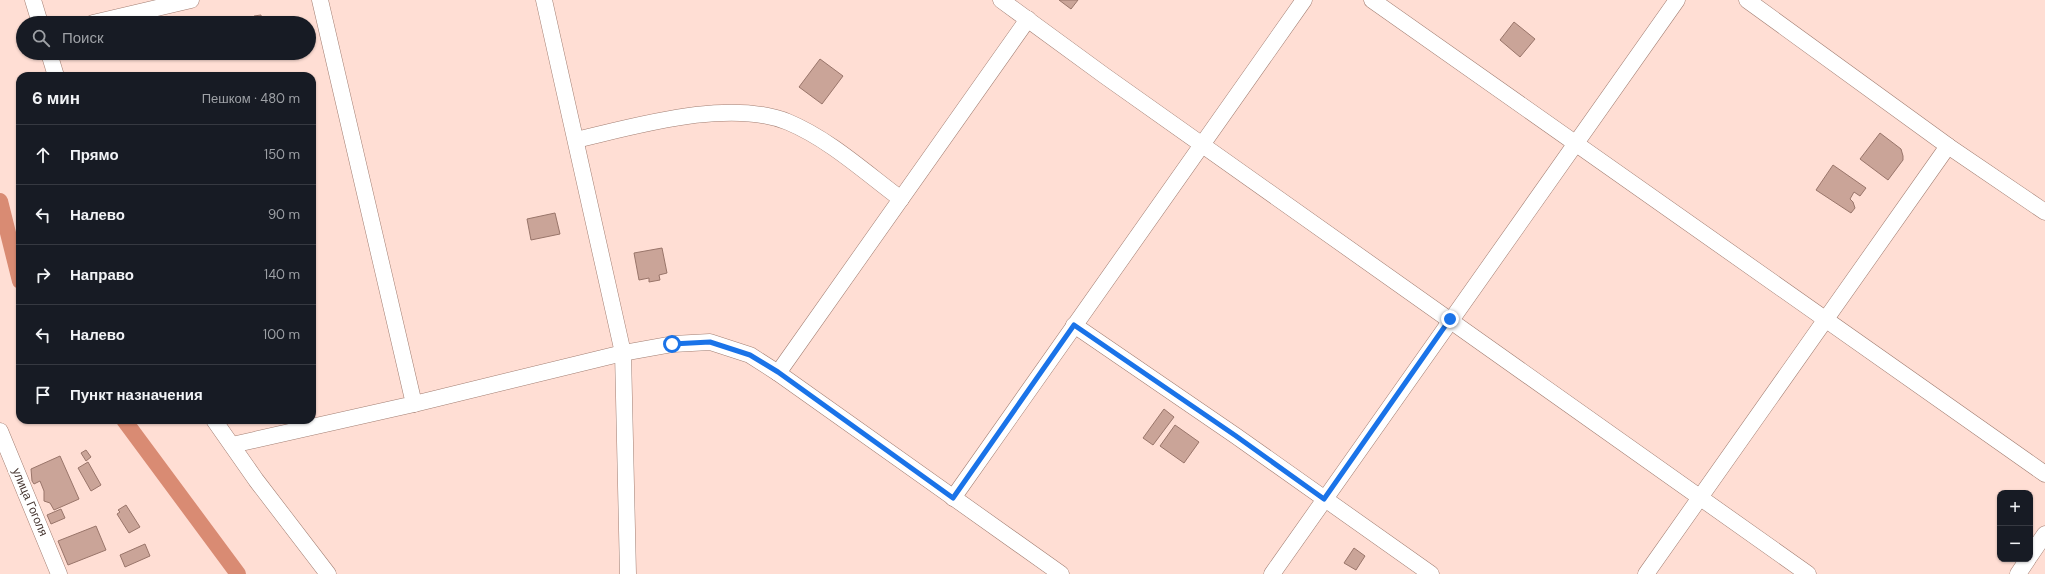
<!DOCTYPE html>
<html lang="ru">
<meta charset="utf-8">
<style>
:root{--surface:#171b24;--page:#242831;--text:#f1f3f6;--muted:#9ea1a6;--line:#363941}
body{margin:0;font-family:"DM Sans",sans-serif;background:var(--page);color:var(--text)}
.controls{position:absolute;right:12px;bottom:12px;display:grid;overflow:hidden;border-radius:8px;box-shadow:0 1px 3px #0004}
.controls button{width:36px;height:36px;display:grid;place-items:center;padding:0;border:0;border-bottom:1px solid var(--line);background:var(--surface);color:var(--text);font:20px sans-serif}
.stop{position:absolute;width:12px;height:12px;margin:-9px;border:3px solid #1a73e8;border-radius:50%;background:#fff}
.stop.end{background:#1a73e8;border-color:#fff;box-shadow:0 1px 4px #0008}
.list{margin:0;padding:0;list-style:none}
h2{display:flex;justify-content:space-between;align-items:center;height:52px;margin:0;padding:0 16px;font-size:17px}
h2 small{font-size:13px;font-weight:400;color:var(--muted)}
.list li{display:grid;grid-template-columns:26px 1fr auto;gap:12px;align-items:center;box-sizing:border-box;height:60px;padding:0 16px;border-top:1px solid var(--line)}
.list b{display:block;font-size:15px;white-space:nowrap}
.list em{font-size:13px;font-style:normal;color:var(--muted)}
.icon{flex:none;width:22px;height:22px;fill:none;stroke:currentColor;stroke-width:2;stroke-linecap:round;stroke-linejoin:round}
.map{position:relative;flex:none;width:2045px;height:574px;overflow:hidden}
.search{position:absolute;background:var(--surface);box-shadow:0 1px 3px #0004;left:16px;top:16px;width:300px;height:44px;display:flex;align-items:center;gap:10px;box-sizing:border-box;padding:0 14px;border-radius:22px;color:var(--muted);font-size:15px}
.panel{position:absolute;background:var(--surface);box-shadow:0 1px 3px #0004;left:16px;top:72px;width:300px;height:352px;border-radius:12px}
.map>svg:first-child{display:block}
</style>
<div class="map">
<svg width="2045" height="574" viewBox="0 0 2045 574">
<rect width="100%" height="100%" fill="#ffded4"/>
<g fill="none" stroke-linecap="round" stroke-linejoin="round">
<!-- canal -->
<g stroke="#d98b73" stroke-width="16">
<path d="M0,201l20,80"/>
<path d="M124,420l114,154"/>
</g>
</g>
<!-- building -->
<g fill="#caa498" stroke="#99756a">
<path d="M1059,0h19l-7,9z"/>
<path d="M261,15l1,8h-7l-1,-7z"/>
<path d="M1514,22l21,17 -15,18 -20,-17z"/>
<path d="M820,59l23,17 -21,28 -23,-17z"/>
<path d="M1880,133l21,16 2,7v4l-15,20 -28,-21z"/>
<path d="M1833,165l33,23 -6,8 -6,-4 -4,7 3,3 2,6 -4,5 -35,-23z"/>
<path d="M555,213l5,21 -29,6 -4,-21z"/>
<path d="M662,248l5,25 -8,2 1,5 -11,2v-4l-10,2 -5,-27z"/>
<path d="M1164,409l10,8 -21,28 -10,-7z"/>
<path d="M1175,425l24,17 -15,21 -24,-17z"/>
<path d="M86,450l5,7 -5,4 -5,-8z"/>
<path d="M60,456l19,43 -25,11 -4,-7 -6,-2v-10l-4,-10 -6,3 -2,-3 -1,-12z"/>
<path d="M88,462l13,23 -10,6 -13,-23z"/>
<path d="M126,505l14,22 -11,6 -12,-19 3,-2 -2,-2z"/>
<path d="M61,509l4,9 -14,6 -4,-9z"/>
<path d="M96,526l10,24 -38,15 -10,-24z"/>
<path d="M145,544l5,12 -25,11 -5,-12z"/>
<path d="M1354,548l11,8 -9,14 -12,-7z"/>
</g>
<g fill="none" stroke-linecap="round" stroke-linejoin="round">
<defs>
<g id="street">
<path d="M33,0l7,23"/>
<path d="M544,0l79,353 5,221"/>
<path d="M1001,0l104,76 703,498"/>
<path d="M1372,0l673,474"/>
<path d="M1747,0l201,146 97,66"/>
<path d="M93,23l98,-23"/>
<path d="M49,53l7,23"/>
<path d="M576,140c60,-14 153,-42 212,-18 41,17 78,51 113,77"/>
<path d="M1074,325l162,111 195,138"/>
<path d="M778,373l250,-354"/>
<path d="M414,404l209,-51 50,-9 37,-2 40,13 28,18 283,201"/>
<path d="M214,420l42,60 72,94"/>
<path d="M0,431l59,143"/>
<path d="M232,445l182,-41 -94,-404"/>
<path d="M953,498l351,-498"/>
<path d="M2030,556l15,-22"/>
<path d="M1272,574l405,-574"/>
<path d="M1646,574l302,-428"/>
<path d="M2018,574l10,-15"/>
</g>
</defs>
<!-- street casing -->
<use href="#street" stroke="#a27e72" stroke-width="17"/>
<!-- street -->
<use href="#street" stroke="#fff" stroke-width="16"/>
</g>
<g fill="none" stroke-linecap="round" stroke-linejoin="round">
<!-- route -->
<path stroke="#1a73e8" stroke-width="5" d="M672,344l38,-2 40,13 28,17 175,126 121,-173 162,111 88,63 126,-180"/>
</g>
<g text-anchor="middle" stroke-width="4" stroke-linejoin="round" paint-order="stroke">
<!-- street labels -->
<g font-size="12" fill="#463631" stroke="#fff">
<text transform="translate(30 502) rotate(67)" y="4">улица Гоголя</text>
</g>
</g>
</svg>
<div class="controls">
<button>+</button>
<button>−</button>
</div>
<div class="stop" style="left:672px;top:344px"></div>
<div class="stop end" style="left:1450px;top:319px"></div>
<div class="search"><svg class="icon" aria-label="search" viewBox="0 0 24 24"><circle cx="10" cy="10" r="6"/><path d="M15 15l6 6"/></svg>Поиск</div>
<section class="panel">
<h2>6 мин<small>Пешком · 480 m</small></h2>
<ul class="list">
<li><svg class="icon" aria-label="ahead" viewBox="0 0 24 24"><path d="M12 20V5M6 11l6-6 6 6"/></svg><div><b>Прямо</b></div><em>150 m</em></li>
<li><svg class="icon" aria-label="left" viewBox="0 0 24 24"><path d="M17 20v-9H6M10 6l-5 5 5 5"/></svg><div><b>Налево</b></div><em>90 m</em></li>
<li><svg class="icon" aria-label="right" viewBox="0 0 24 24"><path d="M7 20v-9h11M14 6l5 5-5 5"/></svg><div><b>Направо</b></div><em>140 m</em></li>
<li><svg class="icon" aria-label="left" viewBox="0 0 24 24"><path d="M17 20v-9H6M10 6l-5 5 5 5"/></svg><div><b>Налево</b></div><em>100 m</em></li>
<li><svg class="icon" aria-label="arrive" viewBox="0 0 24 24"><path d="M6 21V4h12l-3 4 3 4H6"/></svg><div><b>Пункт назначения</b></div></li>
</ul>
</section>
</div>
